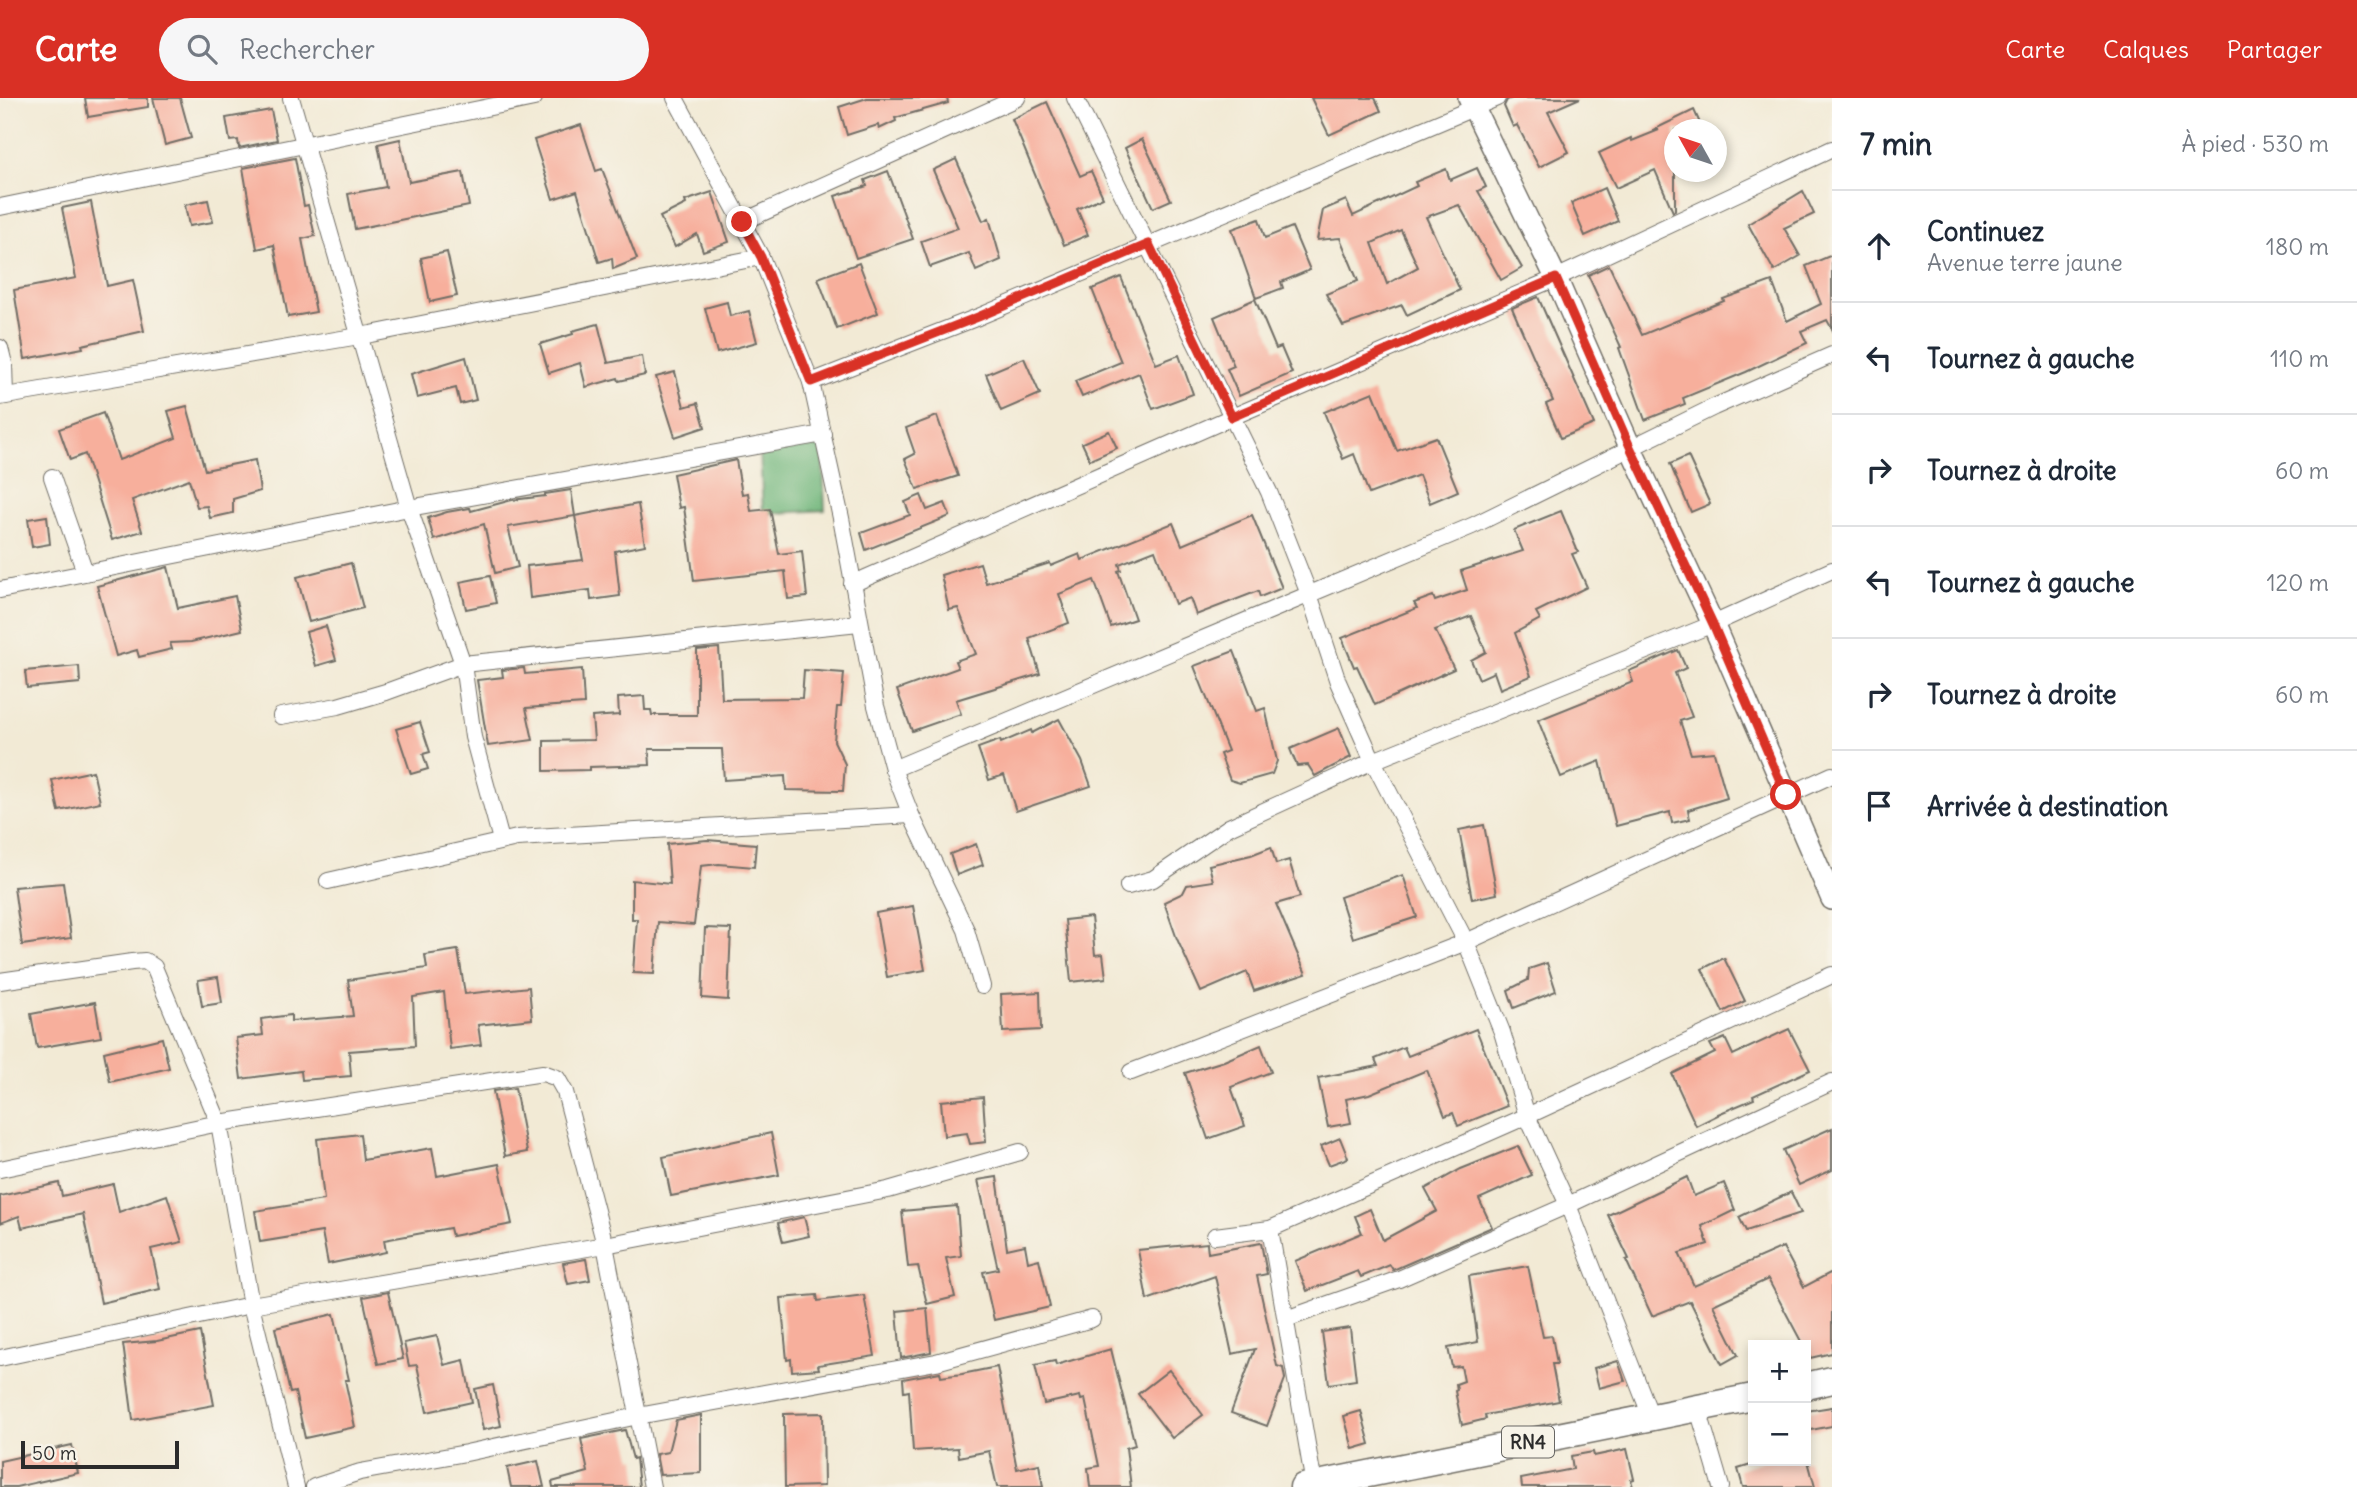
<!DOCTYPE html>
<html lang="fr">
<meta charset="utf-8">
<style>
:root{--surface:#fff;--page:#f6f6f7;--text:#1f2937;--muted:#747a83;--line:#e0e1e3;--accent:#d93025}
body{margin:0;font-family:Delius,sans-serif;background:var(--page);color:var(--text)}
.controls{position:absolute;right:21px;bottom:21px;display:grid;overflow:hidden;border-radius:0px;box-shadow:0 4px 10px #0003}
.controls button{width:63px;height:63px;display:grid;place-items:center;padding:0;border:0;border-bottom:2px solid var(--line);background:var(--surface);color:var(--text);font:35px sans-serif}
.compass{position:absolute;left:1664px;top:21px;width:63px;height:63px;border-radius:50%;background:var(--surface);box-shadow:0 4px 10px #0003;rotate:310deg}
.scale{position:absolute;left:21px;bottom:18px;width:158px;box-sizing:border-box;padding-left:7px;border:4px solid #2b2b2b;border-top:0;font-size:19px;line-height:24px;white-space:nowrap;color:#2b2b2b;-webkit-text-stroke:5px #f7f3e8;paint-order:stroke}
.stop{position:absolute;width:21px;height:21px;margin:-16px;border:5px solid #d93025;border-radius:50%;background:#fff}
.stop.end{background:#d93025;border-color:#fff;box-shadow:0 2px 7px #0008}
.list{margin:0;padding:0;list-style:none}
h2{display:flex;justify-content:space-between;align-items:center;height:91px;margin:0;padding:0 28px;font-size:30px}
h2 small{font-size:23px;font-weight:400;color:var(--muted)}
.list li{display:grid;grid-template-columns:46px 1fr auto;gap:21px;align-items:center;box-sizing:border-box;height:112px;padding:0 28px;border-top:2px solid var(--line)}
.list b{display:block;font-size:26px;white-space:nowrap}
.list p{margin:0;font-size:23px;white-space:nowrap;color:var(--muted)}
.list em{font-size:23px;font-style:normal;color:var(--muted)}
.icon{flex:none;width:38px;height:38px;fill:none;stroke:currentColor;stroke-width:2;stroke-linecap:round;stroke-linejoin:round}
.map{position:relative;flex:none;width:1832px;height:1389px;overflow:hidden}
header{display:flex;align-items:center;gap:42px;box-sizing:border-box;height:98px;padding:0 35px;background:var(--accent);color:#fff}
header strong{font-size:33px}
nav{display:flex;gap:38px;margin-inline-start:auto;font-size:24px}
.search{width:490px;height:63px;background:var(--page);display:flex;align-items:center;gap:18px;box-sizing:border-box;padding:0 24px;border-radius:38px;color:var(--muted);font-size:26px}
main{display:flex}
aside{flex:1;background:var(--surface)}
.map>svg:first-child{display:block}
</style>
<header>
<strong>Carte</strong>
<div class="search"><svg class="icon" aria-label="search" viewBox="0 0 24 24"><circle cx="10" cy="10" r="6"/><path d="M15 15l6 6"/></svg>Rechercher</div>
<nav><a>Carte</a><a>Calques</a><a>Partager</a></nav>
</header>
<main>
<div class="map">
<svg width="1832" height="1389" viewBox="0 0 1832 1389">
<rect width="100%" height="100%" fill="#f7f3e8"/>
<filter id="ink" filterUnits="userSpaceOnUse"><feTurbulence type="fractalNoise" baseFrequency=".0143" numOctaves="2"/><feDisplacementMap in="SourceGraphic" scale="14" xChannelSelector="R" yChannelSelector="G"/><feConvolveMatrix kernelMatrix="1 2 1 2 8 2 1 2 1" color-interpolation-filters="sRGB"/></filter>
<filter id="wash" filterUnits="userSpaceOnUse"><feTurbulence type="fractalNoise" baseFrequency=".00686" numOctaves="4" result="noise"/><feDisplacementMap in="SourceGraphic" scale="28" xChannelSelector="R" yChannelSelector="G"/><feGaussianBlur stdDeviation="1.57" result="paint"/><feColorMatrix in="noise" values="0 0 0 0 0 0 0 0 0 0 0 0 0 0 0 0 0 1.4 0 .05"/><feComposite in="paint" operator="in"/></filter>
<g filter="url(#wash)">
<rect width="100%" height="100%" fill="#f2ead5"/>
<!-- forest -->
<path fill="#6fb67a" stroke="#4d7052" stroke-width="2" d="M822,348l3,64 -62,4 -3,-64z"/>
<g id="blocks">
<!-- building -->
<g fill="#f7af9c" fill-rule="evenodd">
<path d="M85,0h63v9l-60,10z"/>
<path d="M153,0h27l11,40 -26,7z"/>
<path d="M867,0h80l1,5 -53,15 1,3 -17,8 -1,-4 -31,10 -8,-28z"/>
<path d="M1311,0h64l6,13 -52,24z"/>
<path d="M1512,0h68l-32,14 21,40 -30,15 -22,-42 -4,2 -9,-21 3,-6z"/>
<path d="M1047,4l33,74 11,-5 12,26 -26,12 11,26 -24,10 -52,-126z"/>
<path d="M271,12l6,30 -38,8 -1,-8 -8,1 -4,-23z"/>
<path d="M1694,12l9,20h-28v81l-2,1 -18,-42 -39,18 -17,-35 32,-15 1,3 27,-11h-6z"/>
<path d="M581,27l15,46 6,-2 35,90 -24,10 -1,-11 -13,4 -22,-71 -24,8 -19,-59z"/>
<path d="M400,41l9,43 54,-10 6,34 -114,23 -7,-35 38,-7 -8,-43z"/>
<path d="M1142,41l29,61 -18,8 -28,-60z"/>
<path d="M295,60l9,48 4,-1 7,31 -13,3 14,73 -28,5 -14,-72 -17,4 -14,-81z"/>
<path d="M956,61l27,62 6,-3 12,42 -25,11 -7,-18 -39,14 -9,-26 37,-13 -25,-58z"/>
<path d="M1477,70l9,19 -8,4 44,77 -21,12 -42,-75 -33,12 34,73 -53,25 -5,-10 -59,21 -17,-32 32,-13 -18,-43 -23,2 6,-30 23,-10 7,16 64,-30 -2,-4 31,-13 4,11zM1401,132l17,37 -31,17 -15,-41z"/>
<path d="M888,73l25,68 -57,19 -21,-62 32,-10 -2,-6z"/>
<path d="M1604,90l14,33 -33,15 -14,-33z"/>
<path d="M1803,93l11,23 -30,14 16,28 -26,15 -26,-47z"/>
<path d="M712,94l17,50 -26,9 -6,-17 -22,13 -15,-30 26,-13 -1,-3z"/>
<path d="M208,102l5,22 -24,4 -4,-21z"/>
<path d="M91,104l16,84 26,-6 11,51 -62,14 1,3 -58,11 -11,-69 62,-12 -14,-70z"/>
<path d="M1259,121l6,19 27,-11 18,43 -29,12 2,6 -27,10 -24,-69z"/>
<path d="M447,154l10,44 -27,6 -9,-44z"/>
<path d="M1832,157v74l-5,-9 -26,11 6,12 -61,29 -63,26 2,6 -40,16 -26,-72 2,-1 -33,-72 21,-10 33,70 82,-34 -1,-2 49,-18 15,40 34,-17 -15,-38z"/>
<path d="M859,165l19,50 -41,16 -19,-51z"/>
<path d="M1121,179l35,87 23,-9 14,39 -40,15 -14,-36 -57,24 -7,-16 46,-19 -29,-73z"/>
<path d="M1538,199l56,127 -33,14 -15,-34 7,-3 -41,-93z"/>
<path d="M1255,201l21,50 5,-2 11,26 -53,23 -12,-27 7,-3 -20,-49z"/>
<path d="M727,204l3,14 19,-5 8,31 -40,11 -12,-45z"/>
<path d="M598,226l10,39 34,-7 3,19 -26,6 -1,-3 -32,9 -6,-24 -31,10 -9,-29 33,-10 -1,-3z"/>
<path d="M466,259l10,43 -16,4 -4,-16 -39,10 -6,-24z"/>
<path d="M1024,260l16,36 -39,17 -15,-37z"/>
<path d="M675,274l9,35 14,-4 7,24 -30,10 -19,-60z"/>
<path d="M1373,294l24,59 39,-14 22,54 -28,12 -11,-28 -50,19 -15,-40 -11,5 -19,-47z"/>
<path d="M187,308l18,64 50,-10 5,31 -27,8v14l-23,5 -3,-12 -10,1 -8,-28 -57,21 10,31 -30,9 -27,-86 -15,6 -11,-31 44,-16 16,47 57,-22 -8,-27z"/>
<path d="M937,318l21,60 -41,13 -12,-30 10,-5 -9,-26z"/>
<path d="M1109,333l8,17 -27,12 -8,-17z"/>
<path d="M1688,358l22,48 -19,8 -21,-48z"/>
<path d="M736,362l6,34 6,-1 3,18 19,-2 9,45 23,-3 5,46 -19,2 -3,-28 -91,10 -10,-74 -5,1 -6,-34z"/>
<path d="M571,392l4,26 -67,11 10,40 -23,6 -11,-49 -50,16 -6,-22 19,-6 23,-4 1,3 41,-11 33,-4v-2z"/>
<path d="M921,397l6,15 18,-7 5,13 -84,34 -5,-17 49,-18 -5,-13z"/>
<path d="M638,406l7,41 -30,6 5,45 -29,4 -1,-10 -60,8 -3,-32 56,-6 -8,-44z"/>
<path d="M1561,413l17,41 -6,2 15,33 -51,25 4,7 -25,14 16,43 -31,13 -6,-17 -15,7 -8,-19 15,-8 -15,-36 -36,14 19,39 -79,36 -18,-39 -3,1 -12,-29 75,-30 -3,-5 19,-7 2,5 32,-11 -6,-19 62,-20 -9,-21z"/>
<path d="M1252,417l30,73 -22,9 -2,-6 -62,24 -6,-17 -15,6 -20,-54 -36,14 2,6 -3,1 17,48 -24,8 -17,-47 -35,14 10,29 -40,15 11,36 -84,26 5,14 -49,17 -15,-41 61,-22 -3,-7 21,-7 -18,-46 -9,2 -8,-35 39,-12 6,20 64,-20 1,3 29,-12 2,6 91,-37 9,22z"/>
<path d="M47,418l3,28 -18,3 -4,-28z"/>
<path d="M351,465l12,45 -54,14 -12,-45z"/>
<path d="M168,469l10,41 57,-12 7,34 -51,12 -21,1 2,6 -33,8 -2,-7 -21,6 -19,-70z"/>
<path d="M490,478l6,27 -30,6 -6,-27z"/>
<path d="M326,528l10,34 -20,6 -10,-34z"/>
<path d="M719,550l3,51 80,-1 2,-28 40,3 -3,34h-4l-3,34 11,23 -2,27 -57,-1 -1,-14 -61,4 -2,-31h-73l1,16 -61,2v3l-45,1v-30l50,-1 -2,-23 27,-2 -1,-17 26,-2 1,14h6l1,5h45v-65z"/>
<path d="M1678,552l8,18 -11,5 17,44 -12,4 11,33 23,-2 13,46 -39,12 2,9 -18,4 -2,-11 -54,14 -16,-65 -39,16 -23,-57 95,-38 -4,-11z"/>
<path d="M1234,553l23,60 8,-3 12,53 -5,13 -32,9 -10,-3 -10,-26 8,-3 -34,-85z"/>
<path d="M79,568l1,17 -53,5 -2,-17z"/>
<path d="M524,570l1,6 57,-5 2,35 -58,4 7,32 -45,6 -11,-66 26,-3 -1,-7z"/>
<path d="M1059,621l23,42 9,25 -75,25 -12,-36 -15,5 -11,-32 22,-8 1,3 30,-13 1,3z"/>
<path d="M420,624l10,30 -7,2 5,15 -17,5 -15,-45z"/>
<path d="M1339,630l12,29 -36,19 -7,-11 -11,1 -7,-17z"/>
<path d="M93,673l7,31 -41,9 -7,-31z"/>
<path d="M1484,727l13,69 -25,5 -13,-69z"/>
<path d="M707,742l49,4 -2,23 -35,-3 -18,2 -7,59 -36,-3 -4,52 -21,-1 4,-54h-5v-39l38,4 -3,-40z"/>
<path d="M976,746l7,21 -26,10 -7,-21z"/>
<path d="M1271,749l5,17 13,-4 11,37 -24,7 30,70 -52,17 -7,-19 -46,20 -24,-53 -13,-37 19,-9 4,-8 26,-4 -4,-16 42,-10z"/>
<path d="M1403,777l14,42 -64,21 -13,-41z"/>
<path d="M63,785l8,55 -49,7 -8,-58z"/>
<path d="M913,808l12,64 -38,7 -11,-64z"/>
<path d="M1091,819l4,38 8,-1 3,24 -35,4 -6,-62z"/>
<path d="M705,830l26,1 -3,71 -26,-2z"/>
<path d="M458,852l7,44 64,-7 3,32 -54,6 3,20 -31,4 -6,-57 -31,5 2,49 -66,5 2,25 -49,4 -1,-9 -60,8 -5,-41 27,-3 -2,-16 30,-4v6l62,-5 -5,-36 79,-12 -2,-13z"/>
<path d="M1724,860l21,43 -22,11 -21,-43z"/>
<path d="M1547,865l9,28 -42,17 -6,-18 20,-10 1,-11z"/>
<path d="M218,879l4,26 -20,3 -4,-26z"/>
<path d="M1040,894l1,38 -38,2 -2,-38z"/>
<path d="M95,904l6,35 -64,11 -6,-34z"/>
<path d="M1476,931l31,77 -49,20 -5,-13 -8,3 -18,-46 -58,24 -23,5 5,24 -23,4 -10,-49 60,-12 -3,-7 29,-12 4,9z"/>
<path d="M1789,931l21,41 -57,26 1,3 -36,15v1l-22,11 -24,-52 43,-21 -5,-9 15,-6 8,17z"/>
<path d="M162,940l7,30 -59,14 -6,-30z"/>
<path d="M1261,947l10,27 -40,15 14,39 -37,13 -23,-66 39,-12z"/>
<path d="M515,990l12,64 -22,4 -12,-65z"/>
<path d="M983,999l3,45 -16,2 -3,-11 -23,3 -3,-35z"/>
<path d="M1832,1030v42l-33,15 -16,-35z"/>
<path d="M771,1035l8,42 -108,21 -8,-39z"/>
<path d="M360,1036l3,26 69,-12 5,28 62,-12 13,60 -60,12 -2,-8 -66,12 2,12 -58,12 -6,-32 -62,10 -5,-31 69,-11 -7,-61z"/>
<path d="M1340,1040l8,20 -19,7 -8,-19z"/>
<path d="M1518,1048l14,29 -53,24 13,28 -99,43 -3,-5 -29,12 -3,-6 -51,20 -12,-30 67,-28 -7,-17 15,-7 13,31 54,-29 -12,-22 36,-20z"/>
<path d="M997,1079l10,72 18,-4 3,17 11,-3 11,48 -56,13 -11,-48 15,-3 -20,-89z"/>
<path d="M1687,1079l7,19 30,-13 11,27 -33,16 6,18 -29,9 15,33 89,-39 21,40 28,-15v81l-22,5 -4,-13h-3l-35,-66 -55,26 25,50 -16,9 -32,-63 -38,15 -26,-56 3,-1 -21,-44z"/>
<path d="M59,1085l3,13 51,-12 6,28 48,-17 15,47 -31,7 9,40 -59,14 -18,-89 -61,14 -3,-12 -19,7v-27z"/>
<path d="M1791,1094l10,21 -55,18 -7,-14z"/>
<path d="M957,1108l4,50 -15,2 9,39 -28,7 -9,-38 -10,1 -6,-56z"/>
<path d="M804,1119l5,19 -26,6 -5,-19z"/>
<path d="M1207,1145l1,10 53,-10 6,31 -10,2 20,90 6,2 2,11 -18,47 -36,-13 24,-64 -23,5 -17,-78 -68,24 -9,-50z"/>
<path d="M586,1161l4,21 -22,4 -5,-21z"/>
<path d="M1528,1168l15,71 9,-1 5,28h-5l7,37 -74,14 1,4 -24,6 -7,-34 2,-1 -1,-6 8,-3 -3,-15 -9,1 -4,-19 30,-6 -9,-66z"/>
<path d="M388,1194l15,67 -25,5 -15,-67z"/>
<path d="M817,1197l1,6 46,-6 11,61 -57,9 1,4 -27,2 -1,-12 -4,1 -6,-62z"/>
<path d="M927,1210l4,44 -30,6 -4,-47z"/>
<path d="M334,1216l15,66h-4l10,47 -50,11 -10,-46 -5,1 -15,-65z"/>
<path d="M1350,1230l6,52 -27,4 -7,-52z"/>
<path d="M200,1234l14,73 -81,15 -10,-76 34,-3z"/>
<path d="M437,1238l7,29 20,-5 8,42 -45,10 -10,-47 -8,1 -5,-23z"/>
<path d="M1111,1251l24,96 -9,3 5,39h-41l-2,-19 11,-2 -14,-67 -4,1 -1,-4 -36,8 -9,-39 20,-4 1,4z"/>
<path d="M1618,1263l7,20 -26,7 -5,-20z"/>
<path d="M997,1269l20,102 22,-5 4,23h-46l-8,-36 -30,6 -1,-9 -45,3 -4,-60 -5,1 -1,-13 37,-7 1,5 21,-3z"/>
<path d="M1169,1272l34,45 -31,23 -34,-44z"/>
<path d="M493,1287l8,41 -18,4 -8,-41z"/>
<path d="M1832,1309v19l-26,5v-20z"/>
<path d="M1361,1313l9,33 -17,5 -9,-33z"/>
<path d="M823,1315l1,73 -39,1 -1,-73z"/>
<path d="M701,1317v58l-41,2 -4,-21 12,-2 8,-32z"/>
<path d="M625,1332l8,29 3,-1 3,29h-86l-1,-5 36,-10 -7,-33z"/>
<path d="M72,1347l6,28 -62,14h-16v-26z"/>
<path d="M1627,1351l7,30 -3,1 2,7h-111l-1,-8 52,-10 -2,-13 22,-4 1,4z"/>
<path d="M538,1363l6,26h-33l-4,-19z"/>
<path d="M1764,1363h44l7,26h-72l-5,-18z"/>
</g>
</g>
</g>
<g filter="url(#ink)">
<use href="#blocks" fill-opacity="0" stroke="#716e66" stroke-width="2"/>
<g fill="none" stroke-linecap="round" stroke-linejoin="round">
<defs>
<g id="minor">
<path d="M291,0l118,410 54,156 10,73 28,103"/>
<path d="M675,0l86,159 50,125 30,136 35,188 17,63 18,46 55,115 16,56"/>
<path d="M1075,0l194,394 40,102 29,88 35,79 93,181 36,90 25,84 41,89 84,214"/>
<path d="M0,109l534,-109"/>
<path d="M742,124l275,-124"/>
<path d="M0,250l4,16 1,32"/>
<path d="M811,284l167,-65 519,-219"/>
<path d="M0,299l371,-63 390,-77"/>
<path d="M52,379l33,95"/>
<path d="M852,486l380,-167 324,-139 276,-129"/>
<path d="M0,492l409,-82 414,-74"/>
<path d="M281,618l57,-10 48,-14 77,-28 396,-41"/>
<path d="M893,671l579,-243 242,-119 118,-52"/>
<path d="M328,783l189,-43 394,-23"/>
<path d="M1128,788l25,-7 76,-52 144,-66 340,-137 119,-54"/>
<path d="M0,883l132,-19 13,-1 9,6 65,156 32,182 45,182"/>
<path d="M1131,974l335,-130 366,-167"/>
<path d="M0,1071l219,-46 324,-50 14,5 8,14 40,153 47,242"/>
<path d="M1270,1131l44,256"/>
<path d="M1215,1138l55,-7 257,-113 305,-141"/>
<path d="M1286,1221l113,-40 169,-74 264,-123"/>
<path d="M0,1260l251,-53 354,-60 283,-55 132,-38"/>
<path d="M1698,1311l23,78"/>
<path d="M314,1389l46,-15 106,-19 172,-37 298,-54 156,-43"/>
</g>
<path id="tertiary" d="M1469,0l87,180 75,171 82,175 119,275"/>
<g id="trunk">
<path d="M1806,1288l26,-6"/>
<path d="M1303,1389l450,-90"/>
</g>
</defs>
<!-- minor casing -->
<use href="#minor" stroke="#716e66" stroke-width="18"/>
<!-- tertiary casing -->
<use href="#tertiary" stroke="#716e66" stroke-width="24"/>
<!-- trunk casing -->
<use href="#trunk" stroke="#716e66" stroke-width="29"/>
<!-- minor -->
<use href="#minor" stroke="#fff" stroke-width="16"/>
<!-- tertiary -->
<use href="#tertiary" stroke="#fff" stroke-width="21"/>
<!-- trunk -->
<use href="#trunk" stroke="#fff" stroke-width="26"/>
</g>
</g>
<g fill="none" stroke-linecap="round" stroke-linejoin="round" filter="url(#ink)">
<!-- route -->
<path stroke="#d93025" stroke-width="9" d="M742,124l19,35 50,125 167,-65 171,-73 83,173 324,-139 75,171 82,175 73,171"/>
</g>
<g text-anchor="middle" stroke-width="7" stroke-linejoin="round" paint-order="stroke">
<!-- shield labels -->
<rect fill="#f7f3e8" stroke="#686764" stroke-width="2" x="1502" y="1328.5" width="52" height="31" rx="5"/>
<g font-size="19" font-weight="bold" fill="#2b2b2b">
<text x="1528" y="1351">RN4</text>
</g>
</g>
</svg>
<div class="controls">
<button>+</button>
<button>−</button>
</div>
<svg class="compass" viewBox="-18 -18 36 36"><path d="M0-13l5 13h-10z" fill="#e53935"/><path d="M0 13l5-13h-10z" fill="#747a83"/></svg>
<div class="scale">50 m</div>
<div class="stop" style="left:1786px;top:697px"></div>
<div class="stop end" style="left:742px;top:124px"></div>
</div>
<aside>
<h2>7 min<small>À pied · 530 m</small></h2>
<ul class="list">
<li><svg class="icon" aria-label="ahead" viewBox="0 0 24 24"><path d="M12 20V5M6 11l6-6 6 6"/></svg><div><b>Continuez</b><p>Avenue terre jaune</p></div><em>180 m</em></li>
<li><svg class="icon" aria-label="left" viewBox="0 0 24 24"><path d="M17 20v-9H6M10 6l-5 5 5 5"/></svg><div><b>Tournez à gauche</b></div><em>110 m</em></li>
<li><svg class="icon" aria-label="right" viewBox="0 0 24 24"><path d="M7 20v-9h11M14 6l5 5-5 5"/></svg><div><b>Tournez à droite</b></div><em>60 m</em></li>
<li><svg class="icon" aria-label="left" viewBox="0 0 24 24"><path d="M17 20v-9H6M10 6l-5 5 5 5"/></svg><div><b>Tournez à gauche</b></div><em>120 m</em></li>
<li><svg class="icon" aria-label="right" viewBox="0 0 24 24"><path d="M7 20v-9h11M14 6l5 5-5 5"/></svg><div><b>Tournez à droite</b></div><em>60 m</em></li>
<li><svg class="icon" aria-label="arrive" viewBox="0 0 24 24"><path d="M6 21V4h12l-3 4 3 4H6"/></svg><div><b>Arrivée à destination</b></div></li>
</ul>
</aside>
</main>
